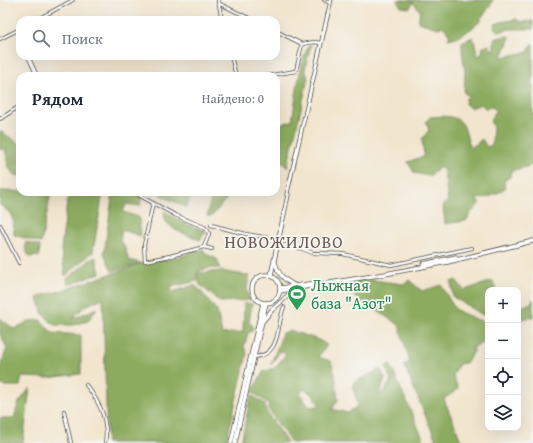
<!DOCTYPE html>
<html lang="ru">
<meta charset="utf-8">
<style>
:root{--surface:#fff;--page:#f6f6f7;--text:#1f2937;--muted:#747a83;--line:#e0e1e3}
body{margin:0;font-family:"Gentium Book Plus",serif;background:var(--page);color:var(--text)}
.controls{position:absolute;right:12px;bottom:12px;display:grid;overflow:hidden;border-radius:8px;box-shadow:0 4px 16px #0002}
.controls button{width:36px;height:36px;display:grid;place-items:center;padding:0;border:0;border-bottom:1px solid var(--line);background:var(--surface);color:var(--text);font:20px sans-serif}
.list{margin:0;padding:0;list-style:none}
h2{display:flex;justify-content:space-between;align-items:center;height:52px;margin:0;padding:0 16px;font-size:17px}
h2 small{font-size:13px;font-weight:400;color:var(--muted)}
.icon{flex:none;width:22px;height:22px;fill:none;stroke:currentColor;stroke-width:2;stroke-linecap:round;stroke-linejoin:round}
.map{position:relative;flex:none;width:533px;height:443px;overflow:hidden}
.search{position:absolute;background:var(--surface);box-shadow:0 4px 16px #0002;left:16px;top:16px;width:264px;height:44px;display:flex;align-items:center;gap:10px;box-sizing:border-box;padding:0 14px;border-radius:12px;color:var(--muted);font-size:15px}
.panel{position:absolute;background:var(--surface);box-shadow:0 4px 16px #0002;left:16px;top:72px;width:264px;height:124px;border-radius:12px}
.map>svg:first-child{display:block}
</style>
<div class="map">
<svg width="533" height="443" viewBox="0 0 533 443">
<rect width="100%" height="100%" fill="#f6f6f2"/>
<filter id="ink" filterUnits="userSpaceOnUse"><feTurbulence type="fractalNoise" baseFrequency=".025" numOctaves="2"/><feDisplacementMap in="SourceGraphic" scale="8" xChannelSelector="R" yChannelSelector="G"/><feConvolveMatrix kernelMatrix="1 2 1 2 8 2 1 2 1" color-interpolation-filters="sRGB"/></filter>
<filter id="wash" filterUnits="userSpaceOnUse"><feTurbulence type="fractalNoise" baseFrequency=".012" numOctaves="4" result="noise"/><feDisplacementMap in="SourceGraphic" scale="16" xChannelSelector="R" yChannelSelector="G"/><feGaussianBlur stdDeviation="0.9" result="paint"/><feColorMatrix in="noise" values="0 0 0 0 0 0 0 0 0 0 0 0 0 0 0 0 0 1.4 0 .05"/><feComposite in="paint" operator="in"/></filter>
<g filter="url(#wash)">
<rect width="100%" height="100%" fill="#f2e5ce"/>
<!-- forest -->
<g fill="#8cab5f" stroke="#5c6b45" fill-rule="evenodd">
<path d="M397,0h96l-7,12 -6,7 2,1c-11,9 -20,17 -34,19l2,-4 -7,-9 -5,2 -20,-6 2,-11 -7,-9 -3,6 -9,-1z"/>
<path d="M516,19l5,3 12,-1v8h-24l-10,3 -5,-4 1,-4 6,-2z"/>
<path d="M505,36l5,1 -8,20 26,-5 4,-8h1v121l-22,6 -1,6 -6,4 1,7c-8,7 -18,10 -29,11l4,4 -10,11 -4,7 -21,3 -2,-19 5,-4 -4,-30 -4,-4 -11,9 -15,-3 -6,-11 16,-6 -2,-17 7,-9 -3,-8 4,-5c11,-1 29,-3 34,10 3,7 3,14 7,21l11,-9 5,8 5,-2 1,-18 -3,-7 6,-9 -4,-5 -6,3 -5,-5 -10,4 -6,-4 1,-6 4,-2 -6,-3 1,-22 -3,-19v-10l11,-5 5,19 4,-3 1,-6 6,-2 1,4h4v-10z"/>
<path d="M311,44l-6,25 3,10 -21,89 -3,-6h-8v-37l16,-4c3,-15 8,-69 19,-77z"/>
<path d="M0,131l20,13v32l-7,-2 -5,-8 -3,-18 -5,2z"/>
<path d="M0,191l51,1 -10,51 -27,-8c0,-16 -1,-21 -14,-30z"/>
<path d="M70,192h34l-2,6 -9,54 -28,24 -4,-27 6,-47z"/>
<path d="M114,192h20l8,3 -2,11 -14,-2 -3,8 16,5 2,19 -19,-6 -2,12 3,1 6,17 12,3 -29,8 -8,-18 8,-55z"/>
<path d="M164,192h41l-2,7 -12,-2 -5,10 -26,-12z"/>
<path d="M212,192h35l-16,1 -19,23h-5z"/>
<path d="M164,211l20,12 22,8 -6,9 -25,-10 -10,-9z"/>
<path d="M26,242l14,4 -1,11 -4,-1 -5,1c-4,-5 -6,-9 -4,-15z"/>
<path d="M203,249l3,5 11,5 3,9h-11l-12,4v9l-27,6 3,5 21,-7 5,4 18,22 5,23 21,-2 1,-29 8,1 -3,18 4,4 -1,5 -4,2 -4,14 3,7 -21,89h-119l-4,-145 -18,8 -13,13 25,-11 -9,13 -15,4h-19l-12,-12 -1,-6 -4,-9 9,-4 11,-2 95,-32c13,0 32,-2 42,-10l3,2z"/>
<path d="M96,257l4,16 -32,12 -1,-6 24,-20z"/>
<path d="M221,271l29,5c-3,9 -5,16 1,24l-31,2 -21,-18 -1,-11z"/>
<path d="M373,280l30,4 6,-4 13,11 19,-6 14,24 7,4 26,11v17l-16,7 2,3 -8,12 -7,1 -6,11 5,14 -14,10 18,44h-25l-33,-78 6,-3 -11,-37 -45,-29 3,-15z"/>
<path d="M456,280l8,10 29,-9 3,9h-8v28l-35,-21 -2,-15z"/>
<path d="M533,299v18l-15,3v-12l13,-5z"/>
<path d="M0,318l14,11 15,-8 12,-1 11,13 29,2v39l-34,4 -25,-1 -2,9h-15l-5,-2v-16l7,-20 -7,-14z"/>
<path d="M292,331l27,9 8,5 -9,12 13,4 4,14 3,25 -6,9 16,4 10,-8 -5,-17 1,-6 26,-13 5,10 -6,16 5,-3 7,-11 -5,-15 4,-2 35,79h-134l-23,-34 1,-5 -17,-12 11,-20 12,-4 11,-14 -6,-3 -9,14c3,-11 9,-21 11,-32zM305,389l8,6 6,9 -1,2 -9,1 -9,-13z"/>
<path d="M30,388l-7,55h-23v-25h14l5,-16z"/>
<path d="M251,395l14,9 1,7 21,32h-46z"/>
</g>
</g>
<g filter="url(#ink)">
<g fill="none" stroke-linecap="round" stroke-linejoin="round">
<defs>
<g id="minor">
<path d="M218,0l4,20"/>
<path d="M324,0l6,3"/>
<path d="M218,3l35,17"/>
<path d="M36,20l37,-20"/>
<path d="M276,31l26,13"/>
<path d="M0,39l20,-10"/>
<path d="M302,44l12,-2 7,1"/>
<path d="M28,56l9,20"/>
<path d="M231,56l5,20"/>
<path d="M266,76l30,-5 6,-27"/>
<path d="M0,119l20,-13"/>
<path d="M133,192l42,23 29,12 4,4 1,3 -5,13"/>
<path d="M153,203l-9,42 1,16 25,-5 34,-9"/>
<path d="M0,225l19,38"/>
<path d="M211,225l35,9 28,5"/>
<path d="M279,244l21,4 13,5 30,1 48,11 81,-17"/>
<path d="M204,247l8,2"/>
<path d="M254,357c28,-2 22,-31 30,-50"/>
<path d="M86,385c13,16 23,36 19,58"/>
<path d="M64,411l7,32"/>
</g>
<path id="major" d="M287,194l44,-194"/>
<g id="highway">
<path d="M275,262c3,12 9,18 19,23"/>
<path d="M423,264l33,-7"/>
<circle cx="266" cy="289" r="14"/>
<path d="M271,275l17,-80 -1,-1"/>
<path d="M281,288l34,-5"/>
<path d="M280,291l105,-17 63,-12 85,-21"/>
<path d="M262,322l10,-12 22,-20"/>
<path d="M231,443l32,-140"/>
<path d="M235,443l31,-140"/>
</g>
</defs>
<!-- minor casing -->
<use href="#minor" stroke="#494743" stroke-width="4"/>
<!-- major casing -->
<use href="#major" stroke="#494743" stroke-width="4.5"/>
<!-- highway casing -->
<use href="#highway" stroke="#494743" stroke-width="5"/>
<!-- minor -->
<use href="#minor" stroke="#fff" stroke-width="2.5"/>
<!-- major -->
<use href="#major" stroke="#fff" stroke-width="3"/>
<!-- highway -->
<use href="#highway" stroke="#fff" stroke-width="3.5"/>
</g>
</g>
<!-- icons -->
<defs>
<symbol id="stadium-pin" viewBox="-11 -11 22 30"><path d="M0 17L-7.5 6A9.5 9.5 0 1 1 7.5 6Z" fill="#2e9e5b" stroke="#f6f6f2"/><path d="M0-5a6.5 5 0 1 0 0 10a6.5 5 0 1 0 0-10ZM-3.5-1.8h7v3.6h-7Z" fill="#fff"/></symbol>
</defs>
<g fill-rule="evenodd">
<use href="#stadium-pin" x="286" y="283" width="22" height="30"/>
</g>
<g text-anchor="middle" stroke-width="3.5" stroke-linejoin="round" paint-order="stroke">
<!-- leisure labels -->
<g font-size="16" fill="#27864d" stroke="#f6f6f2" text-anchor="start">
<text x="311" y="291">Лыжная<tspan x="311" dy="18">база "Азот"</tspan></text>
</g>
<!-- neighbourhood labels -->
<g font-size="17" letter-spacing="1" fill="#6c5850" stroke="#f6f6f2">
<text x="284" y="248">НОВОЖИЛОВО</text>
</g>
</g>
</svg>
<div class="controls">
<button>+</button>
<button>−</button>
<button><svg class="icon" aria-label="locate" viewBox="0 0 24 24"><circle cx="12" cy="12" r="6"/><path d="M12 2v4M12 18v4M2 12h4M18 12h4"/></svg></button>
<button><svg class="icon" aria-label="layers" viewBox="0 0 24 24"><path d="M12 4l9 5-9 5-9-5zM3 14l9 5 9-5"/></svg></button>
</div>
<div class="search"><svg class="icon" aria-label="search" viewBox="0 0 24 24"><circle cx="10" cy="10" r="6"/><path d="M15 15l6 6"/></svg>Поиск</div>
<section class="panel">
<h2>Рядом<small>Найдено: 0</small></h2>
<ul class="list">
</ul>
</section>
</div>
